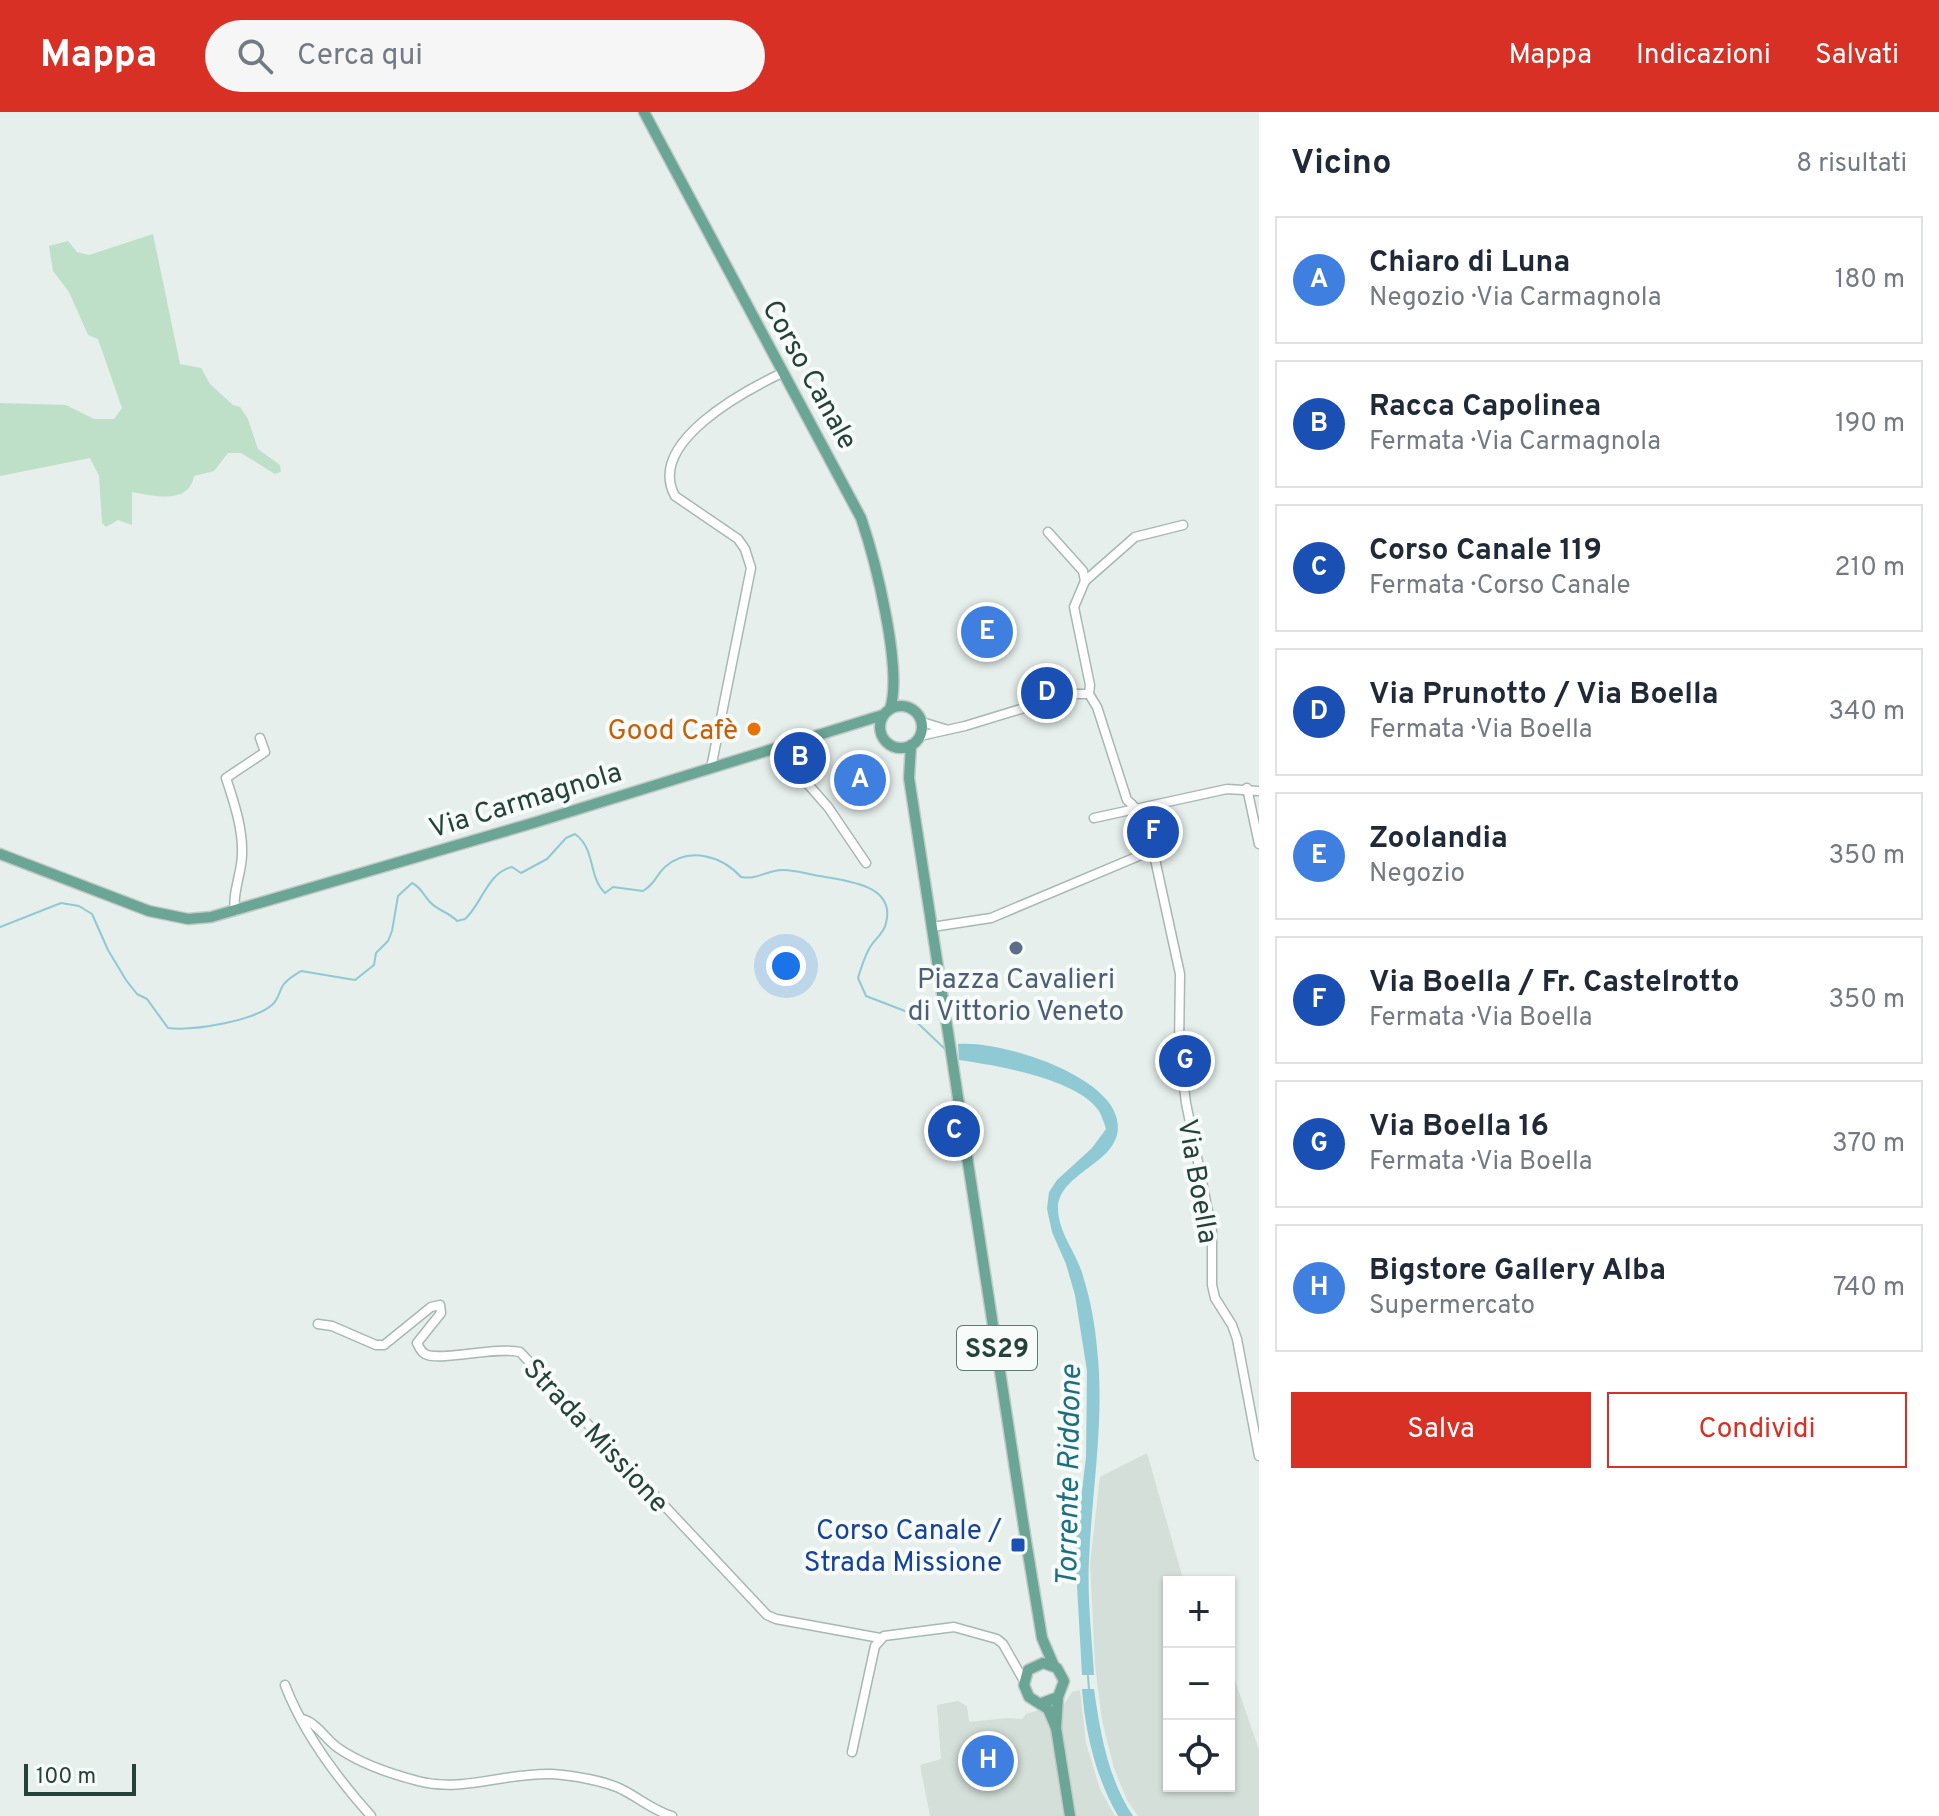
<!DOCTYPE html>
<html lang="it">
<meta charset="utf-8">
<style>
:root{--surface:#fff;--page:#f6f6f7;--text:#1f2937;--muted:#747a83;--line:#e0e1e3;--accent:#d93025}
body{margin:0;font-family:Overpass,sans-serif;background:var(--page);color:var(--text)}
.controls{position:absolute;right:24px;bottom:24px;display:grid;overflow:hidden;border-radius:0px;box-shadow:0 2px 6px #0004}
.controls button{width:72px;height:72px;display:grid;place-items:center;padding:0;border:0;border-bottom:2px solid var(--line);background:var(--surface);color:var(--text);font:40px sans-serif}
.scale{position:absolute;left:24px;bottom:20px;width:112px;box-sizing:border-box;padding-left:8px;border:4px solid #24423a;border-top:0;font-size:22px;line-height:28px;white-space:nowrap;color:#24423a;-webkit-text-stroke:6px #f7fbf9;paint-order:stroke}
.you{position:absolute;left:786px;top:854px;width:28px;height:28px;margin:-20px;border:6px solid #fff;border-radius:50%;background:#1a73e8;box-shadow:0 0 0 12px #1a73e833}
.badge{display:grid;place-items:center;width:52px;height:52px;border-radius:50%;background:var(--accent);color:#fff;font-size:26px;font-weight:700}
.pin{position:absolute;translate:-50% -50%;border:4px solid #fff;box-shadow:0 2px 8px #0006}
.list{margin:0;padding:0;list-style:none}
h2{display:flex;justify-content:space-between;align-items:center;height:104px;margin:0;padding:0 32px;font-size:34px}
h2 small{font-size:26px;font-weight:400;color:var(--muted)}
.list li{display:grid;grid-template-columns:52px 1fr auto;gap:24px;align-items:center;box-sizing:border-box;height:128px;margin:0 16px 16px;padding:0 16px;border:2px solid var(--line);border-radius:0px}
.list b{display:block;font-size:30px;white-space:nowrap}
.list p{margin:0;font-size:26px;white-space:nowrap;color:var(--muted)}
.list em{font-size:26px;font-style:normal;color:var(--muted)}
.actions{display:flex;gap:16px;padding:24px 32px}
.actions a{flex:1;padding:18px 0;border:2px solid var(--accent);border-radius:0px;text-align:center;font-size:28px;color:var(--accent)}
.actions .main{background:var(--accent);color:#fff}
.icon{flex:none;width:44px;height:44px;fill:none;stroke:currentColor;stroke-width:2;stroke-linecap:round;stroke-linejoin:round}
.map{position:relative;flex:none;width:1259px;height:1704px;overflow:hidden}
header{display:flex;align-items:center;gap:48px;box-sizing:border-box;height:112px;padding:0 40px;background:var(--accent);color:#fff}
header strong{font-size:38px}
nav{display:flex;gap:44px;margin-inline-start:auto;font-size:28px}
.search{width:560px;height:72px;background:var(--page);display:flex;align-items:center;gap:20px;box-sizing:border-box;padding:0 28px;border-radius:44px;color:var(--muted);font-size:30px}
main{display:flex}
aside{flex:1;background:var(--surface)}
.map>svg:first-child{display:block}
</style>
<header>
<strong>Mappa</strong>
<div class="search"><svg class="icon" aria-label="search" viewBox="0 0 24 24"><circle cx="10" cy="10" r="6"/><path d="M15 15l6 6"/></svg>Cerca qui</div>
<nav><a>Mappa</a><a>Indicazioni</a><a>Salvati</a></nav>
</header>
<main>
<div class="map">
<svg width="1259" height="1704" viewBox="0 0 1259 1704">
<rect width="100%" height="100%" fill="#e6efeb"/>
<!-- built -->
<g fill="#d4dfda">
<path d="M1147,1341l37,129h-15v204h60v-123l30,87v66h-121l-11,-16 -13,-32 -12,-48 -7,-55 -5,-102 10,-86z"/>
<path d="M1080,1578l6,53 14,46 15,27h-185l-10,-51 21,-6 -4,-54 21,-4 9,5 2,16 39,-4 14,1 4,-5 16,-5 20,-2 10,-15z"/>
</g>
<!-- green -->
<path fill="#bfe0c8" d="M153,122l27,130 21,4 9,16 23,21 7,2 8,12 10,30 22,16 1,7 -6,2 -34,-21h-13l-14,18 -20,5c-5,29 -40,20 -62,16v33l-14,-5 -12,7 -4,-4 -3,-47 -9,-18 -90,18v-73l66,2 28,14h20l8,-11 -24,-69 -10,-4 -19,-43 -16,-21 -4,-25 19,-5 9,11 12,3z"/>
<!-- water -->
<g fill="#8ec9d4">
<path d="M958,932c41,-4 145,29 158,72 14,46 -57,53 -58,92 0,25 19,45 25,68 7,22 12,48 14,72 8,71 -5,140 -8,212 -2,37 3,77 5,115h-12l-7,-125 11,-93 1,-86 -12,-76 -9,-31 -14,-32 -5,-23 2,-17 8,-12 35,-32 14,-19c-2,-6 -4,-13 -7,-18 -21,-32 -104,-46 -140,-51z"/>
<path d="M1082,1577h12c6,43 14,90 39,127h-15c-22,-38 -33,-84 -36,-127z"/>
</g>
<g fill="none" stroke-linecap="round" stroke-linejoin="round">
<!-- stream -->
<g stroke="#8ec9d4" stroke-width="2">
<path d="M0,815l61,-24 18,3 13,8 16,36 18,30 11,14 10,5 21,29c25,3 87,-7 105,-24 5,-5 6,-11 9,-17 3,-7 13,-12 19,-16l54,9 19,-15 2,-12 12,-12 4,-10 6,-35 14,-13c10,5 11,12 18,19 8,9 19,10 27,19l8,-2c17,-15 22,-46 47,-52l9,6 26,-14 19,-21 9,-4c21,15 13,43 30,59l8,-6 30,4c14,-9 12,-15 22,-24 24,-21 57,-11 76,10 18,3 25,-7 42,-7 12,0 25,4 37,6 25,5 76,8 66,47 -2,11 -12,16 -17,26 -5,9 -8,19 -11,29l8,18 39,15 41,39"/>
<path d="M1088,1564l1,14"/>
</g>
<defs>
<g id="minor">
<path d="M1048,420l35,39 2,10 -11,26 16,78 -1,9 8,13 30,93c16,12 21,30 26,50l27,124 -1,73 7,56 26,128v54l3,13 17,27 5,14 22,117"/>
<path d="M1085,469l50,-44 48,-12"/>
<path d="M922,610l23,7"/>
<path d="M920,624l45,-10 105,-32h19"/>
<path d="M776,636l52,59 38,56"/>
<path d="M711,656l40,-200 -6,-19 -7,-10 -63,-43c-29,-53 69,-105 107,-123"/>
<path d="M1247,676l12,56"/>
<path d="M1094,706l133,-29 32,2"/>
<path d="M235,799c-3,-19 7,-38 7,-57 1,-25 -8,-52 -16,-76l39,-26 -5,-14"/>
<path d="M932,815l59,-9 162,-68"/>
<path d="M318,1212l14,2 44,19h8l47,-38 9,-2 1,8 -24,30c3,5 3,8 8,11 14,8 71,-8 95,-2l247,263 9,4 104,19"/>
<path d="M285,1573c18,47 52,93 86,131"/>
<path d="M301,1607c15,2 24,20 37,29 23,16 53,26 80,33 45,12 88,-9 134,-7 18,1 55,7 71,16 16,8 31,21 49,26"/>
<path d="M852,1640l23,-106 9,-10 70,-9 43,12 6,5 21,37"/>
</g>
<g id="major">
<path d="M644,0l217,406c14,41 42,151 29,191"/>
<circle cx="901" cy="615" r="21"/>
<path d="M911,633l-2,33 117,763 16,97 12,28"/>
<path d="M0,742l149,57 39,8 23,-2 322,-94 350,-108"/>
<path d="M1058,1585l-2,31 14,88"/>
<path d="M1042,1591l16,-6 6,-16 -7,-13 -14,-5 -15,7 -4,15 5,12 19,12 8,19"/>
</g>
</defs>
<!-- minor casing -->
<use href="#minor" stroke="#a8b8b2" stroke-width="11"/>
<!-- major casing -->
<use href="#major" stroke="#c2cac8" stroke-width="13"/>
<!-- minor -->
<use href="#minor" stroke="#fff" stroke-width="8"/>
<!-- major -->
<use href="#major" stroke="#6aa596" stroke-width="10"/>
</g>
<!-- markers -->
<circle fill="#e8710a" stroke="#f7fbf9" stroke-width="3" cx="754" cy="617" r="8"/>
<circle fill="#5c6f8a" stroke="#f7fbf9" stroke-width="3" cx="1016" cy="836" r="8"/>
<rect fill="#1a4fb4" stroke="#f7fbf9" stroke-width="3" x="1010" y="1425" width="16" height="16" rx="4"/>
<g text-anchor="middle" stroke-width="8" stroke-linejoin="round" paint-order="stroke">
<!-- shield labels -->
<rect fill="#f7fbf9" stroke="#637a73" stroke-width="2" x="957" y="1214" width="80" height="44" rx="6"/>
<g font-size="26" font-weight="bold" fill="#24423a">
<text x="997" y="1245">SS29</text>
</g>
<!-- street labels -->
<g font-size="28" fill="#24423a" stroke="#f7fbf9">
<text transform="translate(811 262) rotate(61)" y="10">Corso Canale</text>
<text transform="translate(525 687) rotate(-17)" y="10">Via Carmagnola</text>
<text transform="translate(1199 1069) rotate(80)" y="10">Via Boella</text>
<text transform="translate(597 1323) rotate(47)" y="10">Strada Missione</text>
</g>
<!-- food labels -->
<g font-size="28" fill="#c56008" stroke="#f7fbf9" text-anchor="end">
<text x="738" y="627">Good Cafè</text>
</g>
<!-- service labels -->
<g font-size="28" fill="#4e5e75" stroke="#f7fbf9">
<text x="1016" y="876">Piazza Cavalieri<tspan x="1016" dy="32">di Vittorio Veneto</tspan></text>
</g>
<!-- transit labels -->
<g font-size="28" fill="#164399" stroke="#f7fbf9" text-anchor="end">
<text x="1002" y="1427">Corso Canale /<tspan x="1002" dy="32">Strada Missione</tspan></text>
</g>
<!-- water labels -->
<g font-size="30" font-style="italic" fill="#1c6f80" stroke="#f7fbf9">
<text transform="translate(1068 1364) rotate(-89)" y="10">Torrente Riddone</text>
</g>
</g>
</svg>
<div class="controls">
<button>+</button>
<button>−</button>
<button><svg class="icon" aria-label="locate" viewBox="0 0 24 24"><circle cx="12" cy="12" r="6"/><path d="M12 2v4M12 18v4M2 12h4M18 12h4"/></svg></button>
</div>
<div class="scale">100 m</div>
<div class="you"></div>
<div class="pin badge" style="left:860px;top:668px;background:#3f7fe0">A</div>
<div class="pin badge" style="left:800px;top:646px;background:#1a4fb4">B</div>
<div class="pin badge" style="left:954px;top:1019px;background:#1a4fb4">C</div>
<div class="pin badge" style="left:1047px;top:581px;background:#1a4fb4">D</div>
<div class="pin badge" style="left:987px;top:520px;background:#3f7fe0">E</div>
<div class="pin badge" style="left:1153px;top:720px;background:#1a4fb4">F</div>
<div class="pin badge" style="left:1185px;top:949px;background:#1a4fb4">G</div>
<div class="pin badge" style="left:988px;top:1649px;background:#3f7fe0">H</div>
</div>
<aside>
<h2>Vicino<small>8 risultati</small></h2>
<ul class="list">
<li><span class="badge" style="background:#3f7fe0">A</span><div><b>Chiaro di Luna</b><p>Negozio · Via Carmagnola</p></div><em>180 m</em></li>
<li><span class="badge" style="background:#1a4fb4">B</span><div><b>Racca Capolinea</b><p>Fermata · Via Carmagnola</p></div><em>190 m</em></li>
<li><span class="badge" style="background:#1a4fb4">C</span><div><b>Corso Canale 119</b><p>Fermata · Corso Canale</p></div><em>210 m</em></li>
<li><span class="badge" style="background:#1a4fb4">D</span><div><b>Via Prunotto / Via Boella</b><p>Fermata · Via Boella</p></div><em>340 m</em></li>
<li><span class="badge" style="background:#3f7fe0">E</span><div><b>Zoolandia</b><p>Negozio</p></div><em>350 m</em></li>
<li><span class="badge" style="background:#1a4fb4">F</span><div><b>Via Boella / Fr. Castelrotto</b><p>Fermata · Via Boella</p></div><em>350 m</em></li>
<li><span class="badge" style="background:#1a4fb4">G</span><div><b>Via Boella 16</b><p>Fermata · Via Boella</p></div><em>370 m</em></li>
<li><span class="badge" style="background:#3f7fe0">H</span><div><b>Bigstore Gallery Alba</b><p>Supermercato</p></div><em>740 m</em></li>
</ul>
<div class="actions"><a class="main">Salva</a><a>Condividi</a></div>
</aside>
</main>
